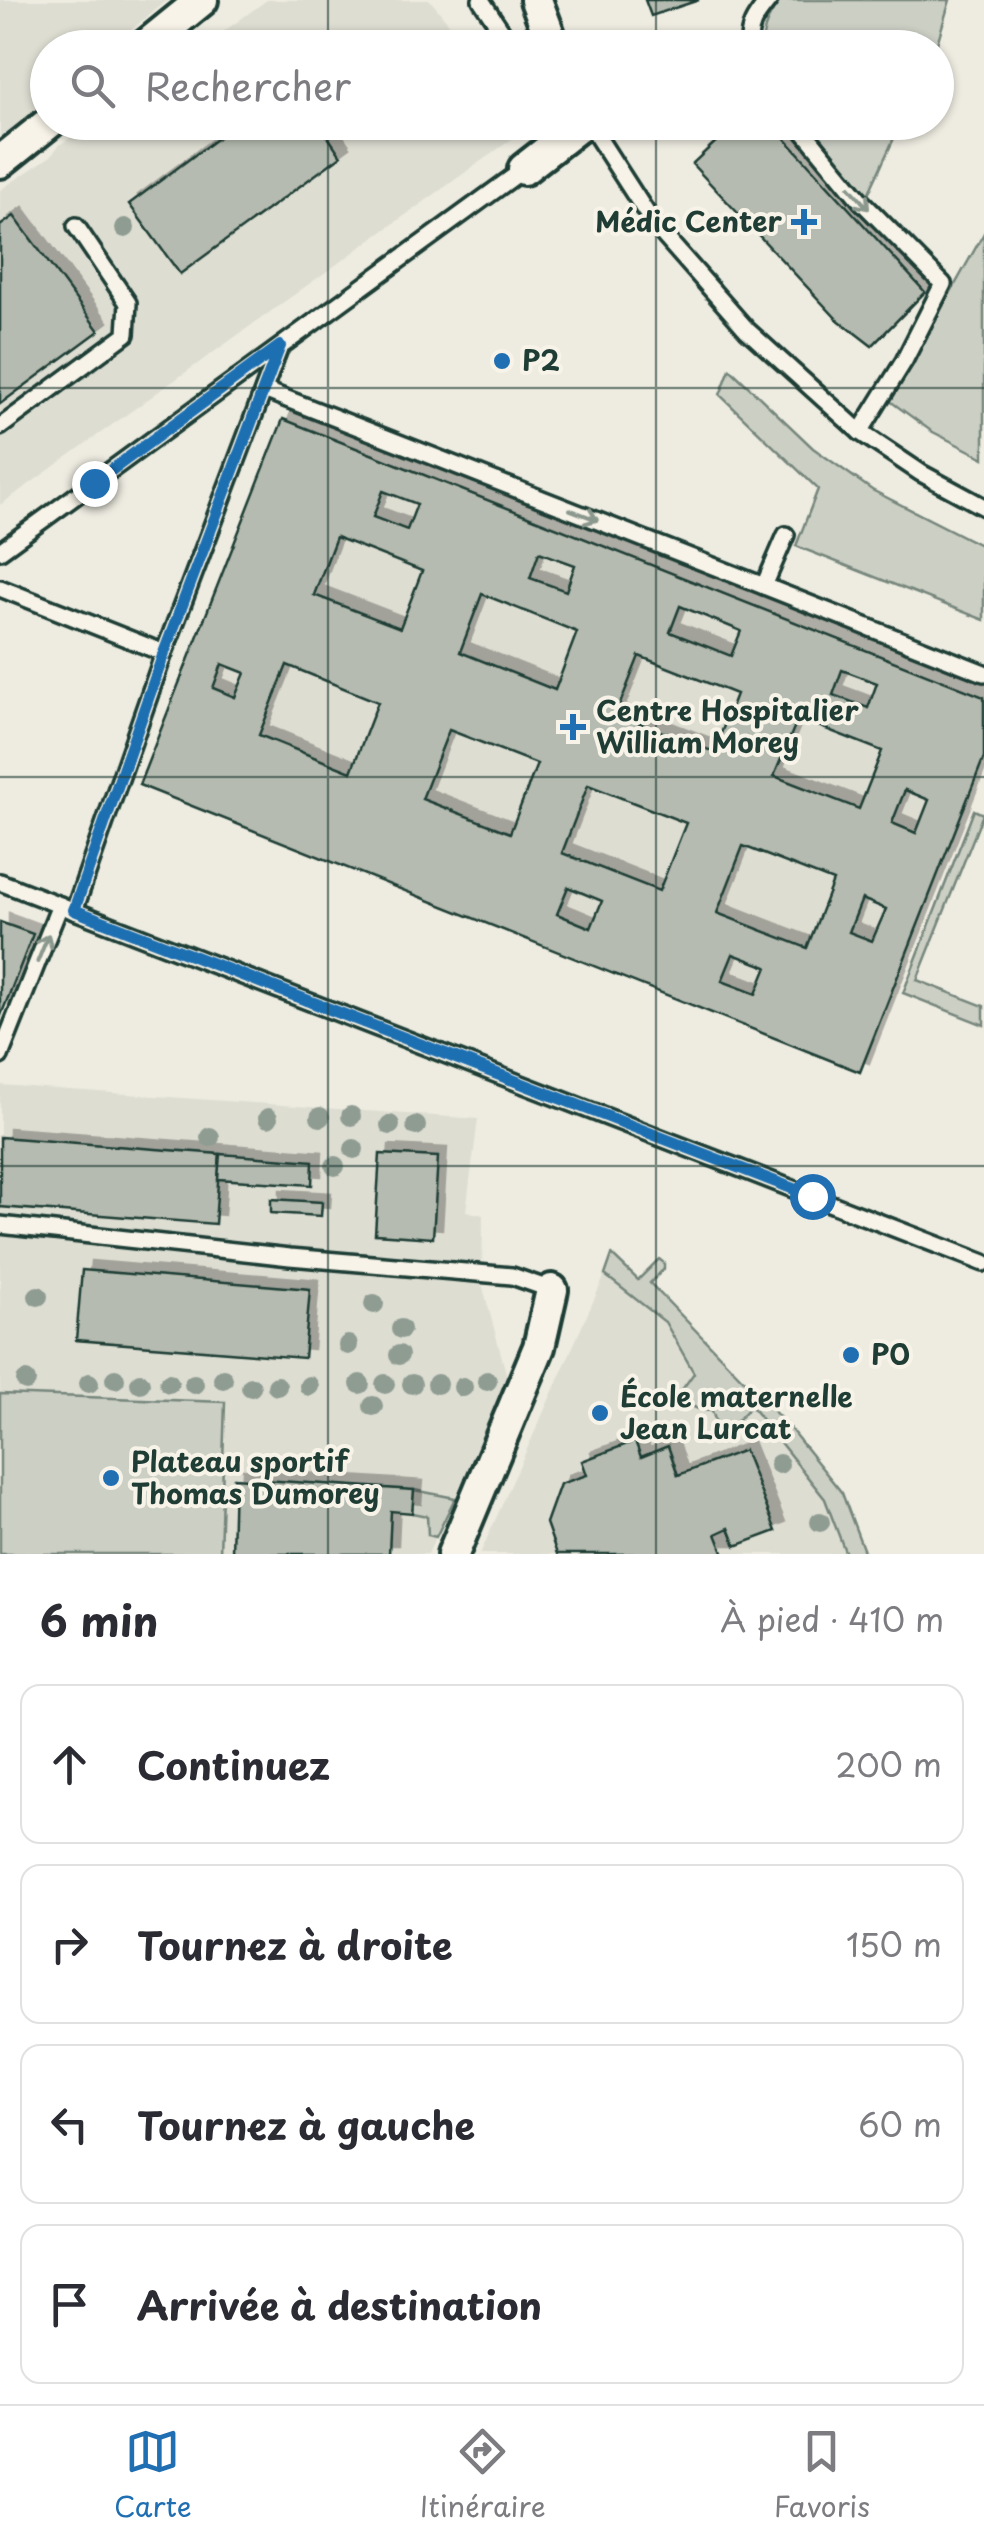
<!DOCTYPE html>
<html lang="fr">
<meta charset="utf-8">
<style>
:root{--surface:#fff;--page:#f2f2f3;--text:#2b2b33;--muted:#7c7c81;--line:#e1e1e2;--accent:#1f6fb2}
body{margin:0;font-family:"Playpen Sans",sans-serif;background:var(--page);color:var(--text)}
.stop{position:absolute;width:30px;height:30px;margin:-22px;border:8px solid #1f6fb2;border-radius:50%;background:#fff}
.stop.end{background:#1f6fb2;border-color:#fff;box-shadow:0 2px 10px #0008}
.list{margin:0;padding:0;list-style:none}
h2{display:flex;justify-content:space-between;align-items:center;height:130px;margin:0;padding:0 40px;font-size:42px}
h2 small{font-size:32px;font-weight:400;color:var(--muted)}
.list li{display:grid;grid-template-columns:65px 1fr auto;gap:30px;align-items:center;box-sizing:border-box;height:160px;margin:0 20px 20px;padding:0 20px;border:2px solid var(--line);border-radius:20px}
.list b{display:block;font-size:38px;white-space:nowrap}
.list em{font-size:32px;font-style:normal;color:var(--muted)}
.icon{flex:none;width:55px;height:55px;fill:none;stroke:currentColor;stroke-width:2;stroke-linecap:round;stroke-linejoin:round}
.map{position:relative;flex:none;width:984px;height:1554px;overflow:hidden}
.search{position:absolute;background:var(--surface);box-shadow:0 2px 8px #0004;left:30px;right:30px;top:30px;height:110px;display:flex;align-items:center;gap:25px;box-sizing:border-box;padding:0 35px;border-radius:55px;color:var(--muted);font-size:38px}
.sheet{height:850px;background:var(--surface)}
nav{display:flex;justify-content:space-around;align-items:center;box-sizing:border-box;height:140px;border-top:2px solid var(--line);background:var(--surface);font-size:28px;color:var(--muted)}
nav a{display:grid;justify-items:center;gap:5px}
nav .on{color:var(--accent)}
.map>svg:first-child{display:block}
</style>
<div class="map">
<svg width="984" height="1554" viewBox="0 0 984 1554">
<defs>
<filter id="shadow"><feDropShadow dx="9" dy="-9" stdDeviation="0" flood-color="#0004"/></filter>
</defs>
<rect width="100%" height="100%" fill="#eeece1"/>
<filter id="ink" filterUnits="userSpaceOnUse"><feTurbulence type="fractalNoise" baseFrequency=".01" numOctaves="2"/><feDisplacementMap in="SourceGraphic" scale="20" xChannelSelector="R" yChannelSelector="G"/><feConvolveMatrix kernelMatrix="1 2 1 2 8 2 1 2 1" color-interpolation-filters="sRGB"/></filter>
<g filter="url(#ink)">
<!-- built -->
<g fill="#ddddd2">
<path d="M0,0h168l-58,47 -62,1 -1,52 -47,39z"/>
<path d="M267,0h163l38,47 -267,1z"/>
<path d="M96,122h431l3,4 -530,379v-315l51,-34 8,-11z"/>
<path d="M283,419l701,278v60l-124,315 -721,-287z"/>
<path d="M0,1085l478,34 -12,92 17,4 -1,69 27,100 -81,170h-428z"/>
<path d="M605,1275l60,47 29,51 -9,10 27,28 7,16 18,-4 13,-17 76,93 20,55h-366z"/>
</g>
<!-- green -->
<g fill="#cccfc4" stroke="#76867c" stroke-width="2.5">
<path d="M780,0h170l-14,47h-173c-2,-18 7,-32 17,-47z"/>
<path d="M809,123h92l-36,78z"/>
<path d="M984,233v225l-53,-27 -41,-30z"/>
<path d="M730,369l83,79 59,42 112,57v73l-188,-74 22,-57 -98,-94z"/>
<path d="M974,810l9,4 -66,166 67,26v19l-81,-32z"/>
<path d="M612,1255l26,25 21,-21 5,4v6l-14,14 138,143 54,67 23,61h-19l-21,-55 -74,-93 -15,16 -18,6 -6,-17c-17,-1 -23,-4 -31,-20l13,-18 -29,-51 -60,-47z"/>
<path d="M0,1394l225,8 -5,152h-220z"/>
<path d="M414,1490l41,8 -19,39 -8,-2 -1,-19 -15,-3z"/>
</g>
<!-- building -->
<g fill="#b5bbb0" stroke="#1f3d34" stroke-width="2.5" fill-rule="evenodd" filter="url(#shadow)">
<path d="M645,0h54l-48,16z"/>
<path d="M239,122h79l23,34 -161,118 -51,-70z"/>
<path d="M737,122h33l155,170 -53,54 -35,-27 -145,-155z"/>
<path d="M14,216l85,115 -99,73v-178z"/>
<path d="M283,419l701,278v60l-124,315 -721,-287zM383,491l34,13 -10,26 -34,-13zM336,537l86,34 -22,57 -86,-33zM539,552l36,13 -9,26 -36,-13zM482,594l95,38 -22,58 -95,-38zM680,606l61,25 -10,25 -61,-24zM639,656l97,38 -22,58 -98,-38zM222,664l23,9 -10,24 -22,-9zM287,665l91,37 -27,70 -92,-37zM842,670l35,13 -9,25 -35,-13zM798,718l84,33 -23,58 -85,-33zM449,730l88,34 -27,69 -88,-34zM588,785l98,38 -27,68 -97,-38zM905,790l24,10 -13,33 -24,-10zM743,846l90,35 -26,67 -90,-35zM568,887l34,14 -11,27 -34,-14zM862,899l24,10 -14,32 -23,-9zM733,954l34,13 -11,27 -34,-13z"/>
<path d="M0,922l33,12 -33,84z"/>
<path d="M0,1137l220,17 -5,70 -215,-17z"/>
<path d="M220,1154l93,7 -1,24 -94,-6z"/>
<path d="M380,1154l58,3 -5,81 -58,-4z"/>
<path d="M271,1199l51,3 -1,14 -50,-3z"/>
<path d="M82,1270l228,19 -6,69 -228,-18z"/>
<path d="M635,1441l6,16 27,-11 10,29 66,-25 32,81 -40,15 -7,-18 -13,6 8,20h-167l-11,-31 14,-39 27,-9 -5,-14z"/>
<path d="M234,1478l180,12 -2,23 -21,-2 -2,43h-157z"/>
</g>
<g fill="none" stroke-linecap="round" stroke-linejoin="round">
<defs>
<g id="service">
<path d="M481,0l32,48"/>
<path d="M750,48c-4,-21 7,-33 19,-48"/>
<path d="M588,122l65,101 94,107 113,102 61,41 63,34"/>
<path d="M796,122l65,79 82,83 -39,77 -44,71"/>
<path d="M264,390l500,196 22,-51"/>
<path d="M0,427l126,-93 2,-31 -52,-77"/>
<path d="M0,551l524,-382"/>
<path d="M764,586l220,87"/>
<path d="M0,588l164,65 115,-304"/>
<path d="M0,882l984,381"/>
<path d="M74,911l90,-258"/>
<path d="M0,1056l60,-151"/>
<path d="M0,1225l290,32 222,19 40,14"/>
</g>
<g id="minor">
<path d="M536,0l18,48"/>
<path d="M143,48l59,-48"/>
<path d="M0,162l50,-40"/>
<path d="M524,169l60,-47"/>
<path d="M453,1554l86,-207 13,-57"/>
</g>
</defs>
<!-- service casing -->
<use href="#service" stroke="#1f3d34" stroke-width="22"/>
<!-- minor casing -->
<use href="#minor" stroke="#1f3d34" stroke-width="38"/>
<!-- service -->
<use href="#service" stroke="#f7f3e8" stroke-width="15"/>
<!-- minor -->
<use href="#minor" stroke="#f7f3e8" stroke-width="30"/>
</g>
<!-- trees -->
<g fill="#8f9c92">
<circle cx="125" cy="228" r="10"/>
<circle cx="351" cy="1116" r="10"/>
<circle cx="320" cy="1117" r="10"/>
<circle cx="268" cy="1118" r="10"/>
<circle cx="390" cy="1125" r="10"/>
<circle cx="416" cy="1126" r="10"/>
<circle cx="210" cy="1137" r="10"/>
<circle cx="354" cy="1149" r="10"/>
<circle cx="335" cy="1166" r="10"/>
<circle cx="38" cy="1296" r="10"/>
<circle cx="374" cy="1304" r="10"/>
<circle cx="401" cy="1329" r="10"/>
<circle cx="348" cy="1345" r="10"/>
<circle cx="399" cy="1355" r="10"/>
<circle cx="115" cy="1379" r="10"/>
<circle cx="223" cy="1379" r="10"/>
<circle cx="26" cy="1381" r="10"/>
<circle cx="487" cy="1381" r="10"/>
<circle cx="89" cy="1383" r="10"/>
<circle cx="140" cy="1383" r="10"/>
<circle cx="169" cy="1383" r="10"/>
<circle cx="194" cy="1384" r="10"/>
<circle cx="360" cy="1384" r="10"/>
<circle cx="385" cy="1384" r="10"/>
<circle cx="412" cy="1384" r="10"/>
<circle cx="437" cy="1384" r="10"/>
<circle cx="277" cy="1386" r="10"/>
<circle cx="309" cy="1386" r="10"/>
<circle cx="251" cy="1387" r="10"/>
<circle cx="463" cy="1387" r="10"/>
<circle cx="373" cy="1406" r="10"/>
<circle cx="779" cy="1464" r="10"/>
<circle cx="820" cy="1522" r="10"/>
</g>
<!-- one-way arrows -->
<defs><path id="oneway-shaft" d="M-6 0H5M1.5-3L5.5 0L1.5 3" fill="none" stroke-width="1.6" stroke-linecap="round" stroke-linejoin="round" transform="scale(2.5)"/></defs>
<g stroke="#8b988e">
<use href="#oneway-shaft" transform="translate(859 198) rotate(49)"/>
<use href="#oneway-shaft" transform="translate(584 515) rotate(21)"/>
<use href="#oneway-shaft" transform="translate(43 948) rotate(-68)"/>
</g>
</g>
<g fill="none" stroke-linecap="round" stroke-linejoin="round" filter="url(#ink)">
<!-- route -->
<path stroke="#1f6fb2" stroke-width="12" d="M94,483l186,-137 -116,307 -90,257 738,286"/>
</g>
<!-- grid -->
<path fill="none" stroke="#1f3d34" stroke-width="2.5" stroke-opacity="0.55" d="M328,0v48M656,0v48M328,122v1432M656,122v1432M0,388h984M0,777h984M0,1166h984"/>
<!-- markers -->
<g fill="#1f6fb2" stroke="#f7f3e8" stroke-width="4">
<path d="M799 207h10v10h10v10h-10v10h-10v-10h-10v-10h10z"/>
<circle cx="502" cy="361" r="10"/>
<path d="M568 712h10v10h10v10h-10v10h-10v-10h-10v-10h10z"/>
<circle cx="851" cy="1355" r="10"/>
<circle cx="600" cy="1413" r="10"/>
<circle cx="111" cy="1478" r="10"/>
</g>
<g text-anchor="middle" stroke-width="8" stroke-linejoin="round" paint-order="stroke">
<!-- poi labels -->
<g font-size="28" font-weight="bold" fill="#1f3d34" stroke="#f7f3e8" text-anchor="start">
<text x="782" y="232" text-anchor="end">Médic Center</text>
<text x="522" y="371">P2</text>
<text x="596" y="721">Centre Hospitalier<tspan x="596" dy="32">William Morey</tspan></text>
<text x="871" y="1365">P0</text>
<text x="620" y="1407">École maternelle<tspan x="620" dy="32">Jean Lurcat</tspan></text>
<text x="131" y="1472">Plateau sportif<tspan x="131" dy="32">Thomas Dumorey</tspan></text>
</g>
</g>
</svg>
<div class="stop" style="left:812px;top:1196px"></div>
<div class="stop end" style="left:94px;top:483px"></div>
<div class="search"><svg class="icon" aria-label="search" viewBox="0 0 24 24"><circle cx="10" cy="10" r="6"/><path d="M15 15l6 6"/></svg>Rechercher</div>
</div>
<section class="sheet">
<h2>6 min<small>À pied · 410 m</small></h2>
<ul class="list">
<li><svg class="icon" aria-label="ahead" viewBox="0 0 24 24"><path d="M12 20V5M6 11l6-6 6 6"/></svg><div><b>Continuez</b></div><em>200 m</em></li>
<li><svg class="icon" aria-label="right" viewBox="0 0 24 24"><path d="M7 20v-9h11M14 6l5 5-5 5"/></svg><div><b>Tournez à droite</b></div><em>150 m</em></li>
<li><svg class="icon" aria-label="left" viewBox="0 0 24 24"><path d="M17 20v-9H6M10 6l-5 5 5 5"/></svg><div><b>Tournez à gauche</b></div><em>60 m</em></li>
<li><svg class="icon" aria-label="arrive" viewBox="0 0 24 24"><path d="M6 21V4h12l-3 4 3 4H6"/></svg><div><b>Arrivée à destination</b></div></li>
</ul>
</section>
<nav>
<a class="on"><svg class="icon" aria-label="map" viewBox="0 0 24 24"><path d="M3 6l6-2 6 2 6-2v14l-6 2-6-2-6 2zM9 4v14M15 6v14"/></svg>Carte</a>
<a><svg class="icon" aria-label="directions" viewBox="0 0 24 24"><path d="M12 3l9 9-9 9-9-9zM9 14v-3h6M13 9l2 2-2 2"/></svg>Itinéraire</a>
<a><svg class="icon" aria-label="saved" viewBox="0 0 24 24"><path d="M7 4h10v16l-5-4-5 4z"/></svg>Favoris</a>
</nav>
